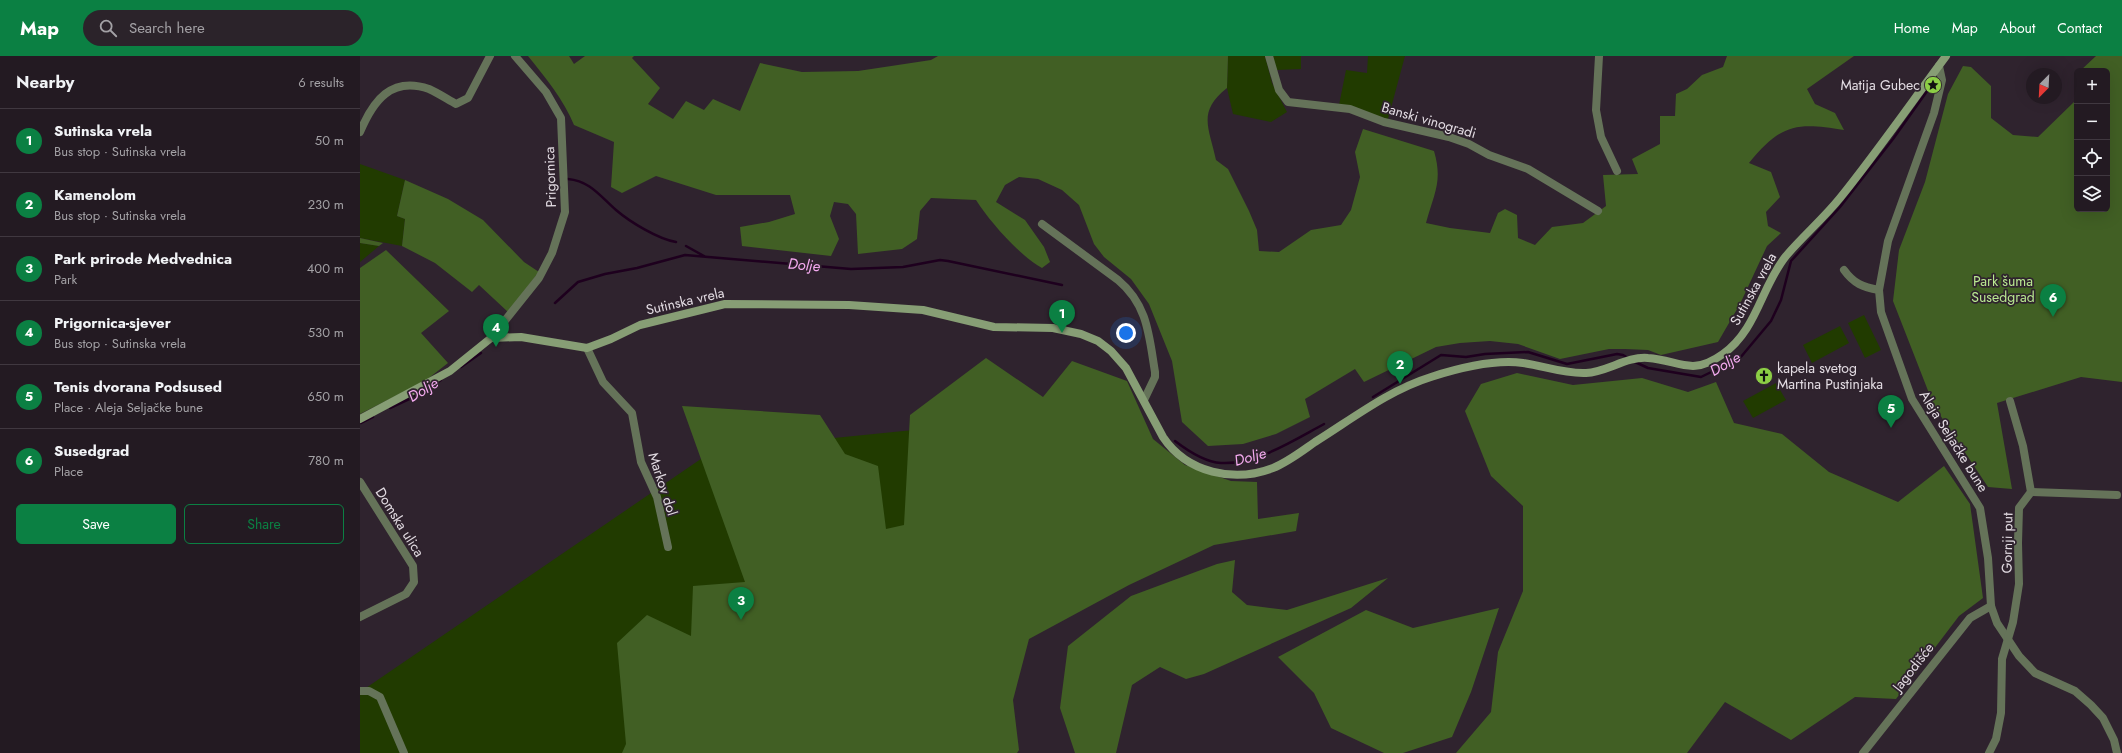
<!DOCTYPE html>
<meta charset="utf-8">
<style>
:root{--surface:#231a22;--page:#2b232a;--text:#f1f3f6;--muted:#a3a1a5;--line:#403840;--accent:#0b8043}
body{margin:0;font-family:Jost,sans-serif;background:var(--page);color:var(--text)}
.controls{position:absolute;right:12px;top:12px;display:grid;overflow:hidden;border-radius:6px;box-shadow:0 4px 16px #0002}
.controls button{width:36px;height:36px;display:grid;place-items:center;padding:0;border:0;border-bottom:1px solid var(--line);background:var(--surface);color:var(--text);font:20px sans-serif}
.compass{position:absolute;left:1666px;top:12px;width:36px;height:36px;border-radius:50%;background:var(--surface);box-shadow:0 4px 16px #0002;rotate:204deg}
.you{position:absolute;left:766px;top:277px;width:14px;height:14px;margin:-10px;border:3px solid #fff;border-radius:50%;background:#1a73e8;box-shadow:0 0 0 6px #1a73e833}
.badge{display:grid;place-items:center;width:26px;height:26px;border-radius:50%;background:var(--accent);color:#fff;font-size:13px;font-weight:700}
.pin{position:absolute;translate:-50% -33px;filter:drop-shadow(0 1px 2px #0008)}
.pin::after{content:'';position:absolute;top:21px;width:14px;height:12px;background:inherit;clip-path:polygon(0 0,100% 0,50% 100%)}
.list{margin:0;padding:0;list-style:none}
h2{display:flex;justify-content:space-between;align-items:center;height:52px;margin:0;padding:0 16px;font-size:17px}
h2 small{font-size:13px;font-weight:400;color:var(--muted)}
.list li{display:grid;grid-template-columns:26px 1fr auto;gap:12px;align-items:center;box-sizing:border-box;height:64px;padding:0 16px;border-top:1px solid var(--line)}
.list b{display:block;font-size:15px;white-space:nowrap}
.list p{margin:0;font-size:13px;white-space:nowrap;color:var(--muted)}
.list em{font-size:13px;font-style:normal;color:var(--muted)}
.actions{display:flex;gap:8px;padding:12px 16px}
.actions a{flex:1;padding:9px 0;border:1px solid var(--accent);border-radius:6px;text-align:center;font-size:14px;color:var(--accent)}
.actions .main{background:var(--accent);color:#fff}
.icon{flex:none;width:22px;height:22px;fill:none;stroke:currentColor;stroke-width:2;stroke-linecap:round;stroke-linejoin:round}
.map{position:relative;flex:none;width:1762px;height:697px;overflow:hidden}
header{display:flex;align-items:center;gap:24px;box-sizing:border-box;height:56px;padding:0 20px;background:var(--accent);color:#fff}
header strong{font-size:19px}
nav{display:flex;gap:22px;margin-inline-start:auto;font-size:14px}
.search{width:280px;height:36px;background:var(--page);display:flex;align-items:center;gap:10px;box-sizing:border-box;padding:0 14px;border-radius:22px;color:var(--muted);font-size:15px}
main{display:flex}
aside{flex:1;background:var(--surface)}
.map>svg:first-child{display:block}
</style>
<header>
<strong>Map</strong>
<div class="search"><svg class="icon" aria-label="search" viewBox="0 0 24 24"><circle cx="10" cy="10" r="6"/><path d="M15 15l6 6"/></svg>Search here</div>
<nav><a>Home</a><a>Map</a><a>About</a><a>Contact</a></nav>
</header>
<main>
<aside>
<h2>Nearby<small>6 results</small></h2>
<ul class="list">
<li><span class="badge">1</span><div><b>Sutinska vrela</b><p>Bus stop · Sutinska vrela</p></div><em>50 m</em></li>
<li><span class="badge">2</span><div><b>Kamenolom</b><p>Bus stop · Sutinska vrela</p></div><em>230 m</em></li>
<li><span class="badge">3</span><div><b>Park prirode Medvednica</b><p>Park</p></div><em>400 m</em></li>
<li><span class="badge">4</span><div><b>Prigornica-sjever</b><p>Bus stop · Sutinska vrela</p></div><em>530 m</em></li>
<li><span class="badge">5</span><div><b>Tenis dvorana Podsused</b><p>Place · Aleja Seljačke bune</p></div><em>650 m</em></li>
<li><span class="badge">6</span><div><b>Susedgrad</b><p>Place</p></div><em>780 m</em></li>
</ul>
<div class="actions"><a class="main">Save</a><a>Share</a></div>
</aside>
<div class="map">
<svg width="1762" height="697" viewBox="0 0 1762 697">
<rect width="100%" height="100%" fill="#2f232e"/>
<!-- green -->
<g fill="#213b00">
<path d="M868,0h37l7,27 15,29 -16,10 -38,-8 -6,-26z"/>
<path d="M913,0h28v13l-25,1z"/>
<path d="M1008,0h37l-17,63 -49,-14 7,-35 21,3z"/>
<path d="M0,108l45,16 -8,36 8,3 -3,27 -42,-8z"/>
<path d="M0,187l19,3 -19,16z"/>
<path d="M1504,259l17,35 -16,8 -17,-35z"/>
<path d="M1480,270l9,17 -37,20 -9,-18z"/>
<path d="M1416,327l10,17 -33,18 -10,-17z"/>
<path d="M603,369l4,328h-607v-61l354,-242z"/>
</g>
<!-- forest -->
<g fill="#415f24">
<path d="M168,0h41l5,8 11,-8h49l-2,2 28,30 -12,16 25,15 13,-18 18,9 9,-11 27,12 20,-48 42,9 56,-1 73,-11 7,-4h290l-1,32c-30,24 -18,39 -11,72l12,9 21,42 8,19 2,21 20,1 32,-22 30,-5 10,-15 9,-33 -5,-25 8,-23 71,22c9,31 0,42 -8,72l24,5 40,5 8,-20 7,-4 12,6 1,23 17,7 17,-18 31,-4 23,-17 -3,-31 35,-1 -6,-15 28,-15v-28h15l1,-22 11,-5 15,-14 21,-8 4,-11h127l-47,33 8,15 20,9 9,17c-48,-8 -63,-6 -95,33l22,9 9,25 -14,15 2,14 13,7 -14,13 -27,58 -22,38 -57,13 -13,-5 -23,-1h-16l-49,10 -42,-15 -28,-3 -30,2 -24,4 -72,35 -9,-13 -50,30 5,18 -34,17 -33,10 -35,2 -26,-24 -10,-61 -23,-57 -18,-25 -27,-22 -10,-13 -15,-39 -17,-15 -24,-11 -19,-2 -14,8 -9,17 29,18 19,27 6,15 -8,6c-22,-12 -52,-46 -66,-68l-45,-2 -11,13 -3,28 -15,10 -44,5 -2,-40 -8,-10 -14,-2 -4,14 9,23 -8,17 -89,-10 -2,-19 29,-5 26,-8 -5,-19h-74l-60,-19 -34,17 -11,-6 3,-45 -40,-17c-10,-25 -29,-48 -46,-69z"/>
<path d="M1736,0h26v326l-41,-5 -84,26 15,86 -24,-2 -54,-81 -41,-105 6,-51 26,-68 23,-88 15,-28 8,1 20,19v32l22,17 25,2 37,-36 2,-11v119h30v-138h-27z"/>
<path d="M45,124l43,19 35,21 41,42 15,10 -31,40 -29,-27 -7,7 -37,-29 -33,-17 3,-27 -8,-3z"/>
<path d="M0,182l23,5 -4,3 -19,-3z"/>
<path d="M26,194l63,61 -28,22 27,30 -23,18 -65,33v-146z"/>
<path d="M626,302l57,39 29,-36 55,20 26,58 32,26 46,16 26,1 1,37 41,-6 -3,18 -82,14 -85,40 -100,54 -16,61 6,50 -2,3h-395l4,-9 -9,-101 30,-28 44,21 2,-50 52,-4 -63,-176 138,9 25,39 33,12 8,63 18,-4 6,-110z"/>
<path d="M1157,317l56,12 69,-7 46,14 28,-10 18,41 48,11 47,38 69,30 46,-36 26,38 13,94 -24,18 -63,83 -41,-2 -64,43 -66,-38 -38,51h-231l35,-41 7,-60 25,-61v-85l-32,-30 -26,-65 16,-27z"/>
<path d="M875,504l-3,32 15,13 40,5 101,-32 -37,30 -147,66 -18,5 -26,-12 -28,18 -16,68h-41l-15,-45 8,-62 63,-50 86,-32z"/>
<path d="M1139,552l-28,84 -19,45 -49,16h-19l-53,-25 -17,-35 -36,-36 88,-47 47,18z"/>
</g>
<g fill="none" stroke-linecap="round" stroke-linejoin="round">
<!-- stream -->
<g stroke="#1e001e" stroke-width="2.5">
<path d="M208,123c22,2 32,17 48,31 14,12 42,29 60,32"/>
<path d="M326,190l18,10"/>
<path d="M195,247l23,-21 27,-8 32,-6 48,-13 166,14 52,-2 37,-7 8,1 114,24"/>
<path d="M1273,305l15,7 53,9 39,-19 31,-37 10,-21 10,-39 49,-54 53,-68 37,-52"/>
<path d="M101,311l20,-14"/>
<path d="M1013,341l68,-42 25,2 19,-3 43,-2 39,12 50,-10 6,1 5,3"/>
<path d="M30,352l32,-15 19,-13"/>
<path d="M1,367l12,-6"/>
<path d="M815,385c13,10 29,21 46,22 35,2 73,-23 103,-39"/>
</g>
<!-- street -->
<g stroke="#657359" stroke-width="8">
<path d="M909,0l10,34 9,12 62,7 34,13 65,15 20,7 20,11 39,14 70,42"/>
<path d="M1239,0l-3,54 5,27 16,34"/>
<path d="M1579,10l3,14 -8,33 -46,128 -9,49 2,22 31,87 68,109 8,50 3,48 6,17 22,33 16,17 40,18 16,14 12,13 11,22 3,13"/>
<path d="M0,76c13,-31 31,-56 69,-43 9,4 18,10 27,15l12,-6 22,-42"/>
<path d="M682,168l76,56c30,25 31,56 37,92v5l-11,23"/>
<path d="M1484,214c10,14 19,17 35,20"/>
<path d="M131,282l48,-60 13,-25 13,-41 -4,-94 -15,-26 -31,-36"/>
<path d="M227,292l16,34 29,31 9,49 16,35 11,50"/>
<path d="M0,426l53,84 1,16 -8,12 -46,23"/>
<path d="M1671,436l86,3"/>
<path d="M0,635h9l11,6 24,56"/>
<path d="M1503,697l107,-135 21,-12"/>
<path d="M1629,697l7,-14 5,-26 1,-54 11,-37 6,-38 -1,-41 1,-35 12,-16 -8,-46 -13,-45"/>
</g>
<!-- secondary -->
<path stroke="#879e75" stroke-width="8" d="M0,363l90,-48 41,-33 30,-1 66,11 24,-9 29,-14 85,-21 124,1 74,5 71,17 59,1 28,6 17,7 13,10 15,17 37,69c24,36 71,46 110,31 15,-6 29,-17 42,-26 37,-23 74,-52 116,-65 28,-9 62,-18 92,-14 21,3 41,11 63,10 21,-1 41,-17 62,-15 31,2 43,19 75,-4 34,-24 38,-67 63,-98 17,-20 37,-37 54,-58 37,-46 71,-95 106,-142"/>
</g>
<!-- icons -->
<defs>
<symbol id="sight-disc" viewBox="-11 -11 22 22"><circle r="9.5" fill="#8cce45" stroke="#2f232e"/><path d="M0-6L1.8-2.2L6-1.7L2.9 1.2L3.7 5.4L0 3.3L-3.7 5.4L-2.9 1.2L-6-1.7L-1.8-2.2Z" fill="#111"/></symbol>
<symbol id="church-disc" viewBox="-11 -11 22 22"><circle r="9.5" fill="#8cce45" stroke="#2f232e"/><path d="M-1.2-6h2.4v3.5h3.3v2.4h-3.3V6h-2.4V-.1h-3.3v-2.4h3.3Z" fill="#111"/></symbol>
</defs>
<g fill-rule="evenodd">
<use href="#sight-disc" x="1563" y="19" width="20" height="20"/>
<use href="#church-disc" x="1394" y="310" width="20" height="20"/>
</g>
<g text-anchor="middle" stroke-width="3.5" stroke-linejoin="round" paint-order="stroke">
<!-- poi labels -->
<g font-size="14" fill="#e3dce3" stroke="#2f232e" text-anchor="end">
<text x="1560" y="34">Matija Gubec</text>
<text x="1417" y="317" text-anchor="start">kapela svetog<tspan x="1417" dy="16">Martina Pustinjaka</tspan></text>
</g>
<!-- street labels -->
<g font-size="14" fill="#e3dce3" stroke="#2f232e">
<text transform="translate(1069 64) rotate(16)" y="5">Banski vinogradi</text>
<text transform="translate(190 121) rotate(-92)" y="5">Prigornica</text>
<text transform="translate(1393 233) rotate(-61)" y="5">Sutinska vrela</text>
<text transform="translate(325 245) rotate(-13)" y="5">Sutinska vrela</text>
<text transform="translate(1594 385) rotate(58)" y="5">Aleja Seljačke bune</text>
<text transform="translate(303 428) rotate(72)" y="5">Markov dol</text>
<text transform="translate(40 466) rotate(58)" y="5">Domska ulica</text>
<text transform="translate(1647 487) rotate(-89)" y="5">Gornji put</text>
<text transform="translate(1553 611) rotate(-52)" y="5">Jagodišće</text>
</g>
<!-- park labels -->
<g font-size="14" fill="#b9e891" stroke="#2f232e">
<text x="1643" y="230">Park šuma<tspan x="1643" dy="16">Susedgrad</tspan></text>
</g>
<!-- water labels -->
<g font-size="15" font-style="italic" fill="#f5abf0" stroke="#2f232e">
<text transform="translate(444 209) rotate(5)" y="5">Dolje</text>
<text transform="translate(1365 308) rotate(-30)" y="5">Dolje</text>
<text transform="translate(63 334) rotate(-31)" y="5">Dolje</text>
<text transform="translate(890 401) rotate(-15)" y="5">Dolje</text>
</g>
</g>
</svg>
<div class="controls">
<button>+</button>
<button>−</button>
<button><svg class="icon" aria-label="locate" viewBox="0 0 24 24"><circle cx="12" cy="12" r="6"/><path d="M12 2v4M12 18v4M2 12h4M18 12h4"/></svg></button>
<button><svg class="icon" aria-label="layers" viewBox="0 0 24 24"><path d="M12 4l9 5-9 5-9-5zM3 14l9 5 9-5"/></svg></button>
</div>
<svg class="compass" viewBox="-18 -18 36 36"><path d="M0-13l5 13h-10z" fill="#e53935"/><path d="M0 13l5-13h-10z" fill="#a3a1a5"/></svg>
<div class="you"></div>
<div class="pin badge" style="left:702px;top:277px">1</div>
<div class="pin badge" style="left:1040px;top:328px">2</div>
<div class="pin badge" style="left:381px;top:564px">3</div>
<div class="pin badge" style="left:136px;top:291px">4</div>
<div class="pin badge" style="left:1531px;top:372px">5</div>
<div class="pin badge" style="left:1693px;top:261px">6</div>
</div>
</main>
